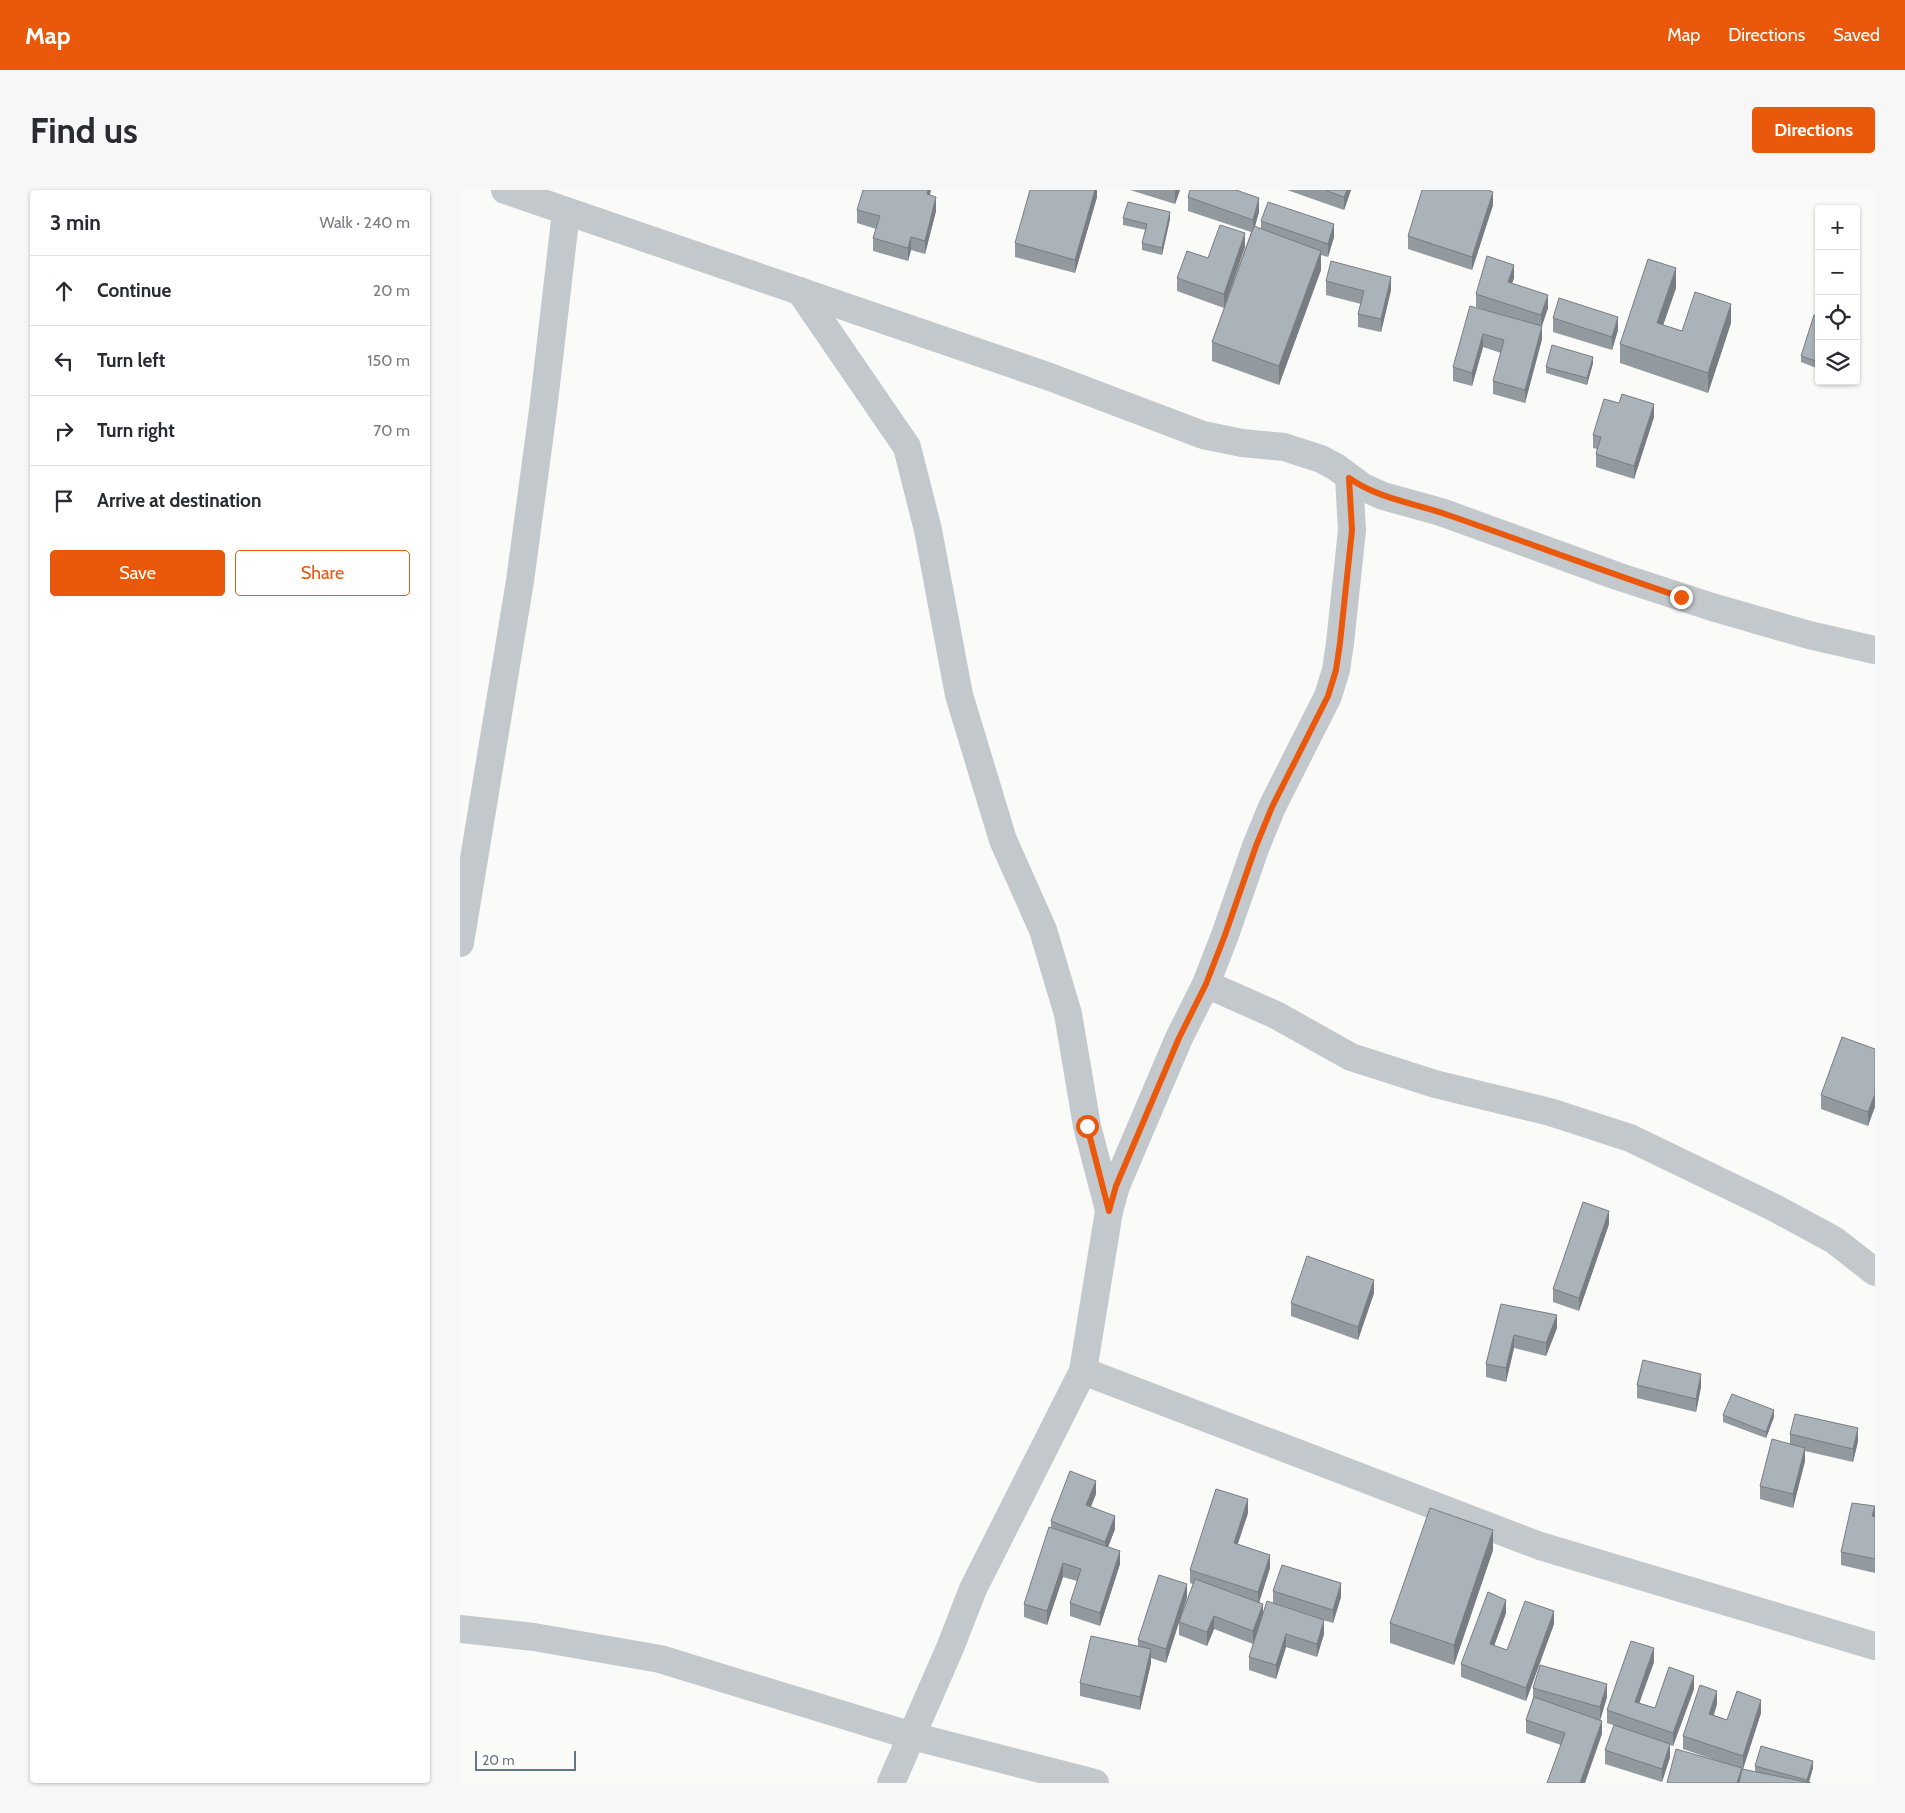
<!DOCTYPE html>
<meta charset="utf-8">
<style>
:root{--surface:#fff;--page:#f7f7f7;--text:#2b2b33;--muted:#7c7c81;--line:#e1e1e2;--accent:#ea580c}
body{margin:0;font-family:Cabin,sans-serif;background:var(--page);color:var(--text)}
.controls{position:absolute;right:15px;top:15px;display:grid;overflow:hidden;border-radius:5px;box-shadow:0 1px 4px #0004}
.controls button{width:45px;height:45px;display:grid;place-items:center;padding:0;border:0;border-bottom:1px solid var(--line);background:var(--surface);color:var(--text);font:25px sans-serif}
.scale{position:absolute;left:15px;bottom:12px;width:101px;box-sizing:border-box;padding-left:5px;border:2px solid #657683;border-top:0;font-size:14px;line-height:18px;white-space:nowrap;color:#657683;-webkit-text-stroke:4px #fff;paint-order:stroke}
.stop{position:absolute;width:15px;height:15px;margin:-11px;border:4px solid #ea580c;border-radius:50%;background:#fff}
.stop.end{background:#ea580c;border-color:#fff;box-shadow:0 1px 5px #0008}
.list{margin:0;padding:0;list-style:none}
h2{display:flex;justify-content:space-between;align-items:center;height:65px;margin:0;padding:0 20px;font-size:21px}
h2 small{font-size:16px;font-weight:400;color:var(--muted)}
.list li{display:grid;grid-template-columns:32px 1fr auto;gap:15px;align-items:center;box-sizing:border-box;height:70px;padding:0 20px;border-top:1px solid var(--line)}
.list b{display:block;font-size:19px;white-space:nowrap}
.list em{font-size:16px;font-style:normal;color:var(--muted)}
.actions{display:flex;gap:10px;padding:15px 20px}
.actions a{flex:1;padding:11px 0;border:1px solid var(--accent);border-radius:5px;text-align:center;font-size:18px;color:var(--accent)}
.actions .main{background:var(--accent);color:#fff}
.icon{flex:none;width:28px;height:28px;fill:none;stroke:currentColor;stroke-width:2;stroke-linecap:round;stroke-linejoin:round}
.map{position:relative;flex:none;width:1415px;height:1593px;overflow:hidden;border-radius:5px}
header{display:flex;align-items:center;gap:30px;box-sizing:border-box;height:70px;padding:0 25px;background:var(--accent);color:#fff}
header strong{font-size:24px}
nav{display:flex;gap:28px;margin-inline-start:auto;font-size:18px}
.intro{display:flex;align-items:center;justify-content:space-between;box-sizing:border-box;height:120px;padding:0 30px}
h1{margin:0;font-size:35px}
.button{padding:12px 22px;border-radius:5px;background:var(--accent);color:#fff;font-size:18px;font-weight:700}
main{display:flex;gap:30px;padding:0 30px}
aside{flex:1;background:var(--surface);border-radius:5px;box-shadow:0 1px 4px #0004}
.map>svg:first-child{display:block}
</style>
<header>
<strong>Map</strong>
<nav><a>Map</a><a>Directions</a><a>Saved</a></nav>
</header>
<div class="intro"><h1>Find us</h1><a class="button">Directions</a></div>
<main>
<aside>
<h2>3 min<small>Walk · 240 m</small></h2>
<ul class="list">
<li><svg class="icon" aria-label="ahead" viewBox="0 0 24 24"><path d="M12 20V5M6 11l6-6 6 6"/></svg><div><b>Continue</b></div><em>20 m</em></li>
<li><svg class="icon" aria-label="left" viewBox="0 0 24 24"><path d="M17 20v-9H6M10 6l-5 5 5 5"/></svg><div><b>Turn left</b></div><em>150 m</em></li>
<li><svg class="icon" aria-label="right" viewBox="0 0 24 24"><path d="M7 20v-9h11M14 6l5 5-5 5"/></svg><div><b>Turn right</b></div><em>70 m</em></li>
<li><svg class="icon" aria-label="arrive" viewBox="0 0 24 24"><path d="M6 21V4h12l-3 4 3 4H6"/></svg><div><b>Arrive at destination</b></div></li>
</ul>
<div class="actions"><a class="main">Save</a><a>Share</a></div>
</aside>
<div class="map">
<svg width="1415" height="1593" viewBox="0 0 1415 1593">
<rect width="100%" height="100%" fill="#fafaf8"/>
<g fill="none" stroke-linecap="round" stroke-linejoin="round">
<!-- street -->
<g stroke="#c3c8cc" stroke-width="28">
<path d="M45,0l545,187 153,58 39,8 42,4 37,12 15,8 27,20 20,9 58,16 176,64 95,31 97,28 66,15"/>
<path d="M340,101l107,156 21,83 31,165 44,145 40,90 25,84 19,112 22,84"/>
<path d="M0,753l60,-362 23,-171 23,-198"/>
<path d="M746,794l70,31 75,42 84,27 115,28 80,26 143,69 61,33 41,32"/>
<path d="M623,1181l457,175 335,100"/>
<path d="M0,1439l74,8 126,22 252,77 183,47"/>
<path d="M431,1593l59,-135 23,-59 110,-218 26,-160 7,-25 63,-148 27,-54 19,-49 31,-89 16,-39 56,-111 8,-26 4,-27 12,-113 -3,-52"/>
</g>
</g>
<!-- wall -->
<g fill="#929a9f">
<path d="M637,0v7l-22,76 -60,-16v-14z"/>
<path d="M670,0h50l-5,14z"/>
<path d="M827,0h64l-7,20z"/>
<path d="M470,5l6,16 -11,43 -14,-4 -3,11 -35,-10v-13l3,-9 -19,-6v-13z"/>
<path d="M728,7l71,15 -4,14 6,3v-8l73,16 -6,20 -7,-2v15l-42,115 -67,-24v-19l39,-110 -63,-21z"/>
<path d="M1033,15l-21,65 -64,-21v-13z"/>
<path d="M663,28l47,1 -8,36 -20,-5v-7l4,-13 -23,-5z"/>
<path d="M785,57l-21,61 -47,-17v-13l31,-20z"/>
<path d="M1054,88l-2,5 36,25 -6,18v13l-17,64 -32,-9v-13l8,-28 -18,-6 -11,39 -19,-5v-14l35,-56 -12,-4v-13z"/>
<path d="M866,91l65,9 -10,42 -23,-5v-13l3,-10 -35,-9z"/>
<path d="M1216,98l-13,37 19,6 49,-8 -23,70 -88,-30v-19z"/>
<path d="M1359,126v53l-18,-7v-6z"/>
<path d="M1093,128l65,12 -6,20 -59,-18z"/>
<path d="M1133,173l-6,22 -41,-12v-6z"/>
<path d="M1194,227l-20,62 -38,-12v-13l1,-5 -4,-1v-13z"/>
<path d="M1415,859l-7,77 -47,-17v-14z"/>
<path d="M1149,1034l-30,87 -26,-9v-13z"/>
<path d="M914,1103l-16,47 -67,-24v-13z"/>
<path d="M1041,1114l56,24 -11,28 -32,-8 -8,34 -20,-5v-13z"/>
<path d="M1177,1195l64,2 -5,25 -59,-14z"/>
<path d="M1263,1225l51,2 -8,21 -43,-16z"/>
<path d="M1330,1244l68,7 -5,21 -48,-11v10l-12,47 -33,-9v-13l30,-42z"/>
<path d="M636,1304l-5,13 24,22 -7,18 12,17 -20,62 -30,-10v-13l7,-22 -14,-4 -16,48 -23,-8v-13l27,-76v-7z"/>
<path d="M1415,1316v67l-34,-8v-13z"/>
<path d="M788,1323l-11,31 33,24 -11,35 4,12 10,-12v-12l68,6 -8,26 -20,-6 11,17 -7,23 -31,-10 -10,32 -27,-9v-13l8,-23 -4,10 -39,-15 -7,17 -28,-11v-13l14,-38 -3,-1v-13z"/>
<path d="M1033,1360l-39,115 -64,-22v-20z"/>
<path d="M727,1407l-21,66 -15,-5v5l-11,47 -60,-14v-13l58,-36v-7z"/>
<path d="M1046,1423l-12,33 13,4 47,-26 -28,77 -65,-24v-13z"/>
<path d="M1194,1472l-15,41 16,5 39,-19 -21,57 -3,-1v12l-8,25 -57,-18v-14l11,-24 -9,-3v-13z"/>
<path d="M1073,1498l74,9 -7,23 2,14 -41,11 -35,-12v-13l7,-22z"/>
<path d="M1257,1514l-3,11 13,5 34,-7 -18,56 12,3v-6l58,2 -4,15h-142l54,-21 -38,-13v-13z"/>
</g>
<!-- shaded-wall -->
<g fill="#777d82">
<path d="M468,0h3l-4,18v-14z"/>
<path d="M635,0h2v7l-22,76v-13z"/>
<path d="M716,0h4l-5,14v-13z"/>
<path d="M887,0h4l-7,20v-13z"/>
<path d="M1033,2v13l-21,65v-13z"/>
<path d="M476,7v14l-11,43v-13z"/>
<path d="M799,8v14l-6,21v-13z"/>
<path d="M710,22v7l-8,36v-7z"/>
<path d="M874,34v13l-6,20v-13z"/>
<path d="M785,43v14l-21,61v-14z"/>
<path d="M451,47v13l-3,11v-13z"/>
<path d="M861,61v19l-42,115v-19z"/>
<path d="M1054,75v13l-6,17v-13z"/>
<path d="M1216,78v20l-19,55v-20z"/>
<path d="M931,87v13l-10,42v-13z"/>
<path d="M1088,105v13l-7,20v-13z"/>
<path d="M1271,114v19l-23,70v-20z"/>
<path d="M1158,127v13l-6,20v-13z"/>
<path d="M1082,136v13l-17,64v-13z"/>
<path d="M1023,144v13l-11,39v-13z"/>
<path d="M1133,167v6l-6,22v-7z"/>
<path d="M1194,214v13l-20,62v-13z"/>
<path d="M1415,904v13l-7,19v-14z"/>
<path d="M1149,1021v13l-30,87v-13z"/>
<path d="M914,1090v13l-16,47v-13z"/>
<path d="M1097,1125v13l-11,28v-13z"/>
<path d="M1054,1145v13l-8,34v-14z"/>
<path d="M1241,1184v13l-5,25v-13z"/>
<path d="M1314,1220v7l-8,21v-6z"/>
<path d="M1398,1238v13l-5,21v-13z"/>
<path d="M1345,1258v13l-12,47v-14z"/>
<path d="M636,1291v13l-10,24v-13z"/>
<path d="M788,1309v14l-14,43v-13z"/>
<path d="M1415,1316v13l-3,-3z"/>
<path d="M655,1326v13l-10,26v-13z"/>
<path d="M1033,1340v20l-39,115v-20z"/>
<path d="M660,1361v13l-20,62v-13z"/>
<path d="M810,1365v13l-12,37v-13z"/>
<path d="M603,1373v14l-16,48v-14z"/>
<path d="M881,1393v14l-8,26v-13z"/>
<path d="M727,1394v13l-21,66v-14z"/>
<path d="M1046,1410v13l-16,44v-13z"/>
<path d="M803,1414v13l-10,27v-13z"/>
<path d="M1094,1421v13l-28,77v-13z"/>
<path d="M754,1426v13l-7,17v-14z"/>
<path d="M864,1430v14l-7,23v-13z"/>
<path d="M826,1444v13l-10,32v-14z"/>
<path d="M1194,1458v14l-19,53v-13z"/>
<path d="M691,1459v14l-11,47v-13z"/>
<path d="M1234,1486v13l-21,57v-13z"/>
<path d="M1147,1494v13l-7,24v-14z"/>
<path d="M1257,1501v13l-8,23v-13z"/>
<path d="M1301,1510v13l-18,56v-13z"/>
<path d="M1142,1531v13l-17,49h-5z"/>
<path d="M1210,1554v13l-8,25v-13z"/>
<path d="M1353,1571v7l-5,15h-1v-3z"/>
<path d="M1282,1578l-1,15h-4z"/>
</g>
<!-- building -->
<g fill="#aab3b9" stroke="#777d82">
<path d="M403,0h65l-1,4 9,3 -11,44 -14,-4 -3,11 -35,-10 7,-22 -23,-6z"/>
<path d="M570,0h65l-20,70 -60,-17z"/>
<path d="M730,0h46l23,8 -6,22 -65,-23z"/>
<path d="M865,0h22l-3,7z"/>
<path d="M962,0h66l5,2 -21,65 -64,-21z"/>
<path d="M668,12l42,10 -8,36 -20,-5 5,-19 -24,-6z"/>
<path d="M808,12l66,22 -6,20 -67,-23z"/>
<path d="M760,35l25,8 -21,61 -47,-16 10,-27 21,7z"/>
<path d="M794,36l67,25 -42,115 -67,-24z"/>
<path d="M1027,66l27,9 -6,17 40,13 -7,20 -65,-21z"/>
<path d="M1188,69l28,9 -19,55 25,8 13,-39 36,12 -23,69 -88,-29z"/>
<path d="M871,71l60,16 -10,42 -23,-5 6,-23 -38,-10z"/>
<path d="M1099,108l59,19 -6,20 -59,-19z"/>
<path d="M1010,116l72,20 -17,64 -32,-9 11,-41 -21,-6 -11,39 -19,-6z"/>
<path d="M1354,125l5,1v46l-18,-6z"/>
<path d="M1092,155l41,12 -6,21 -41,-11z"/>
<path d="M1162,204l32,10 -20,62 -38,-12 5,-17 -8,-2 11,-36 15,4z"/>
<path d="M1382,847l33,12v45l-7,18 -47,-17z"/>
<path d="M1123,1012l26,9 -30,87 -26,-9z"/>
<path d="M847,1066l67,24 -16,47 -67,-24z"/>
<path d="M1041,1114l56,11 -11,28 -32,-8 -8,33 -20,-4z"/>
<path d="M1183,1170l58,14 -5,25 -59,-14z"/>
<path d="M1272,1204l42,16 -8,22 -43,-17z"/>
<path d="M1335,1224l63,14 -5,21 -63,-15z"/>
<path d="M1312,1249l33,9 -12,46 -33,-8z"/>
<path d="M610,1281l26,10 -10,24 29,11 -10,26 -54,-21z"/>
<path d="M756,1299l32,10 -14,44 36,12 -12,37 -68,-22z"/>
<path d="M1392,1313l23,3 -3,10 3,1v42l-34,-7z"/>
<path d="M970,1318l63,22 -39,115 -64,-22z"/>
<path d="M589,1337l71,24 -20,62 -30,-10 11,-34 -18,-6 -16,48 -23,-7z"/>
<path d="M822,1375l59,18 -8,27 -60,-19z"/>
<path d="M699,1385l28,9 -21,65 -28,-9z"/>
<path d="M735,1389l68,25 -10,27 -39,-15 -7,16 -28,-10z"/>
<path d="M1028,1402l18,8 -16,44 17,6 18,-49 29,10 -28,77 -65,-24z"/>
<path d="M807,1411l57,19 -7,24 -31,-10 -10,31 -27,-8z"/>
<path d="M631,1446l60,13 -11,48 -60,-14z"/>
<path d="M1171,1451l23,7 -19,54 20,6 14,-41 25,9 -21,57 -66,-23z"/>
<path d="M1080,1475l67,19 -7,23 -67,-19z"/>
<path d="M1240,1495l17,6 -8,23 18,6 10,-29 24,9 -18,56 -60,-20z"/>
<path d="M1074,1507l68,24 -22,62h-33l18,-50 -39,-13z"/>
<path d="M1154,1535l56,19 -8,25 -57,-19z"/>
<path d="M1301,1556l52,15 -6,19 -52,-14z"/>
<path d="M1216,1559l66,19 -5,15h-70z"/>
<path d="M1282,1579l69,14h-72z"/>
</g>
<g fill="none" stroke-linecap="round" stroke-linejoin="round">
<!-- route -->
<path stroke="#ea580c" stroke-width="6" d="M627,936l22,85 7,-25 63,-148 27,-54 19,-49 31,-89 16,-39 56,-111 8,-26 4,-27 12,-113 -3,-52c30,21 65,25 99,37 78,27 155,56 233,82"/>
</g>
</svg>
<div class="controls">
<button>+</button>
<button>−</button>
<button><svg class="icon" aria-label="locate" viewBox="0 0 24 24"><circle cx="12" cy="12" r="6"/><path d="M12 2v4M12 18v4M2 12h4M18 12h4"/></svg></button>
<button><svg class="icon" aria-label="layers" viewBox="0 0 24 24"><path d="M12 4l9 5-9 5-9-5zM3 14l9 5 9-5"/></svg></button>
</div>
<div class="scale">20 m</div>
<div class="stop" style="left:627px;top:936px"></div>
<div class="stop end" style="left:1221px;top:407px"></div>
</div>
</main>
